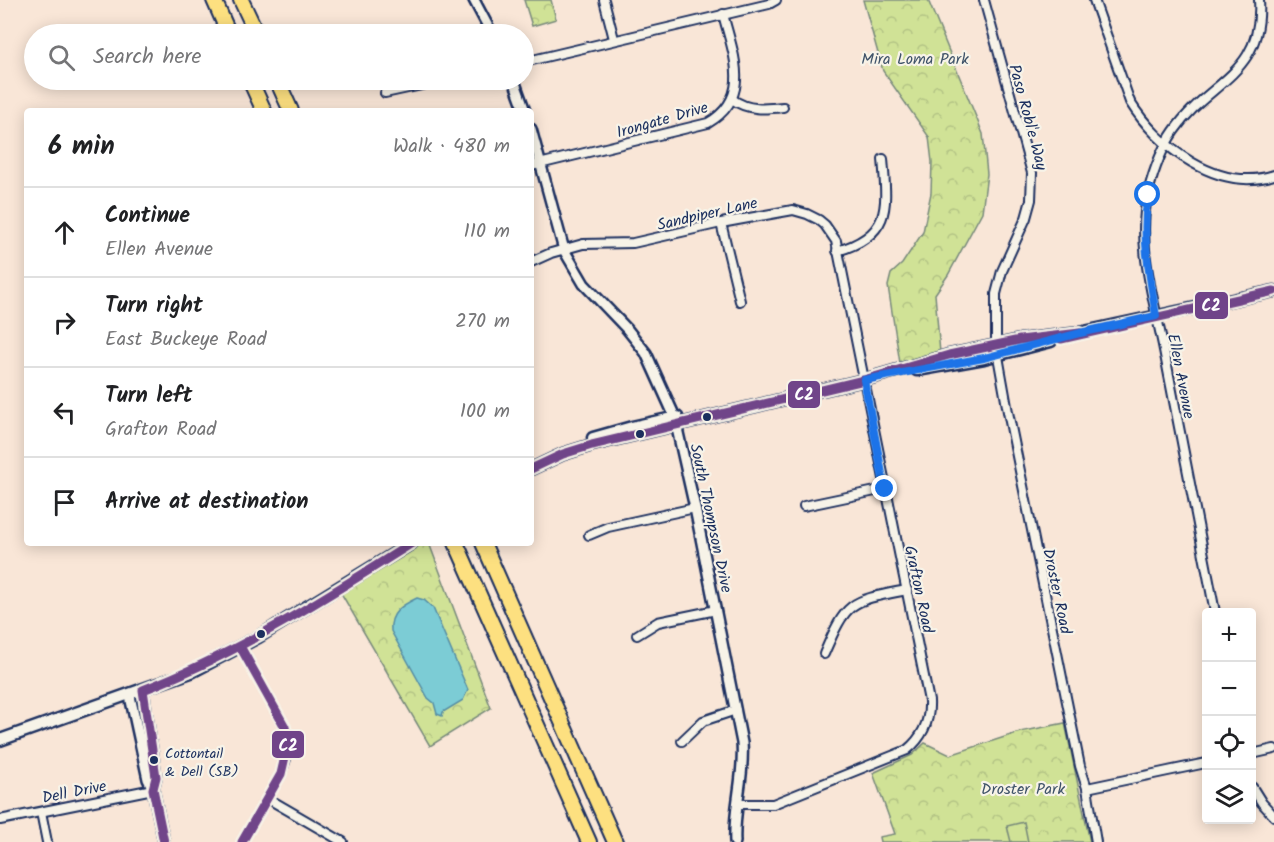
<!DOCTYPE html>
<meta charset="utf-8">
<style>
:root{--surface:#fff;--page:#f6f6f6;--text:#202124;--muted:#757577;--line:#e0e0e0}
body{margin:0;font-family:Kalam,sans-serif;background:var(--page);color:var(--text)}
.controls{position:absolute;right:18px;bottom:18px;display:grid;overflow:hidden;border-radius:6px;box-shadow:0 3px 15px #0003}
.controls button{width:54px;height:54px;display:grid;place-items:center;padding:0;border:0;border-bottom:2px solid var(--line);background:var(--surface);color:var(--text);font:30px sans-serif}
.stop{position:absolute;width:18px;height:18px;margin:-14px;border:4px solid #1a73e8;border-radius:50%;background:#fff}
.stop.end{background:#1a73e8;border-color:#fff;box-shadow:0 2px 6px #0008}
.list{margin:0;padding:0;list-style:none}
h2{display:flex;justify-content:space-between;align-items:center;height:78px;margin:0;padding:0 24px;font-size:26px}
h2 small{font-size:20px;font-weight:400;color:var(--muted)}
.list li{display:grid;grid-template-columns:39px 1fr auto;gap:18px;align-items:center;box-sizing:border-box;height:90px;padding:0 24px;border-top:2px solid var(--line)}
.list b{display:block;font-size:22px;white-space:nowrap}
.list p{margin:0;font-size:20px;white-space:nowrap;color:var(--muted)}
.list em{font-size:20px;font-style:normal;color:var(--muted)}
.icon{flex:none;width:33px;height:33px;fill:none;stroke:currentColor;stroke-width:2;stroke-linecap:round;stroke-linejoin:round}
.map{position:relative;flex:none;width:1274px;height:842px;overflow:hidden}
.search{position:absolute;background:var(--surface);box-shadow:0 3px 15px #0003;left:24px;top:24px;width:510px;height:66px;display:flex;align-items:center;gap:15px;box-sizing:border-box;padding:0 21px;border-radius:33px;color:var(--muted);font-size:22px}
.panel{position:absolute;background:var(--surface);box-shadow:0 3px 15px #0003;left:24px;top:108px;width:510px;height:438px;border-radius:6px}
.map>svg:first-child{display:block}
</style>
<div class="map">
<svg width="1274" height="842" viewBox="0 0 1274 842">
<defs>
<pattern id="park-crowns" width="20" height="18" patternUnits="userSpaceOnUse" patternTransform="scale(1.5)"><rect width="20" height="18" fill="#d0e296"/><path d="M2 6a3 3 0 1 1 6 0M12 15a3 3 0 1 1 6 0" fill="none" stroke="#b2c284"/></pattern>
</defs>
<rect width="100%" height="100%" fill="#f9e6d7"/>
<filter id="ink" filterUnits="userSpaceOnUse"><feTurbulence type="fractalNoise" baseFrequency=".0167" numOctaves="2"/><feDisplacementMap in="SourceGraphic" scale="12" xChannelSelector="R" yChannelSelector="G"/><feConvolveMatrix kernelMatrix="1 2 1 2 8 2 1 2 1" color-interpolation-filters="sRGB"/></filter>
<g filter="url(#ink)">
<!-- park -->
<g fill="url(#park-crowns)" stroke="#76887a" stroke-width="1.5">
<path d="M524,0h27l5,19 -24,7z"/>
<path d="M863,0h65l55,134 4,40 -5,38 -34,63 -13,19 5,59 -40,10 -12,-77 3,-12 11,-10 21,-32 8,-39 1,-31 -3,-25 -46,-66z"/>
<path d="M422,543h7l62,165 -61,38 -89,-153z"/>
<path d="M1065,723l25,119h-210l-1,-5 16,-3 -22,-61 39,-18 13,-12 25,12 70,-23z"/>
</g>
<!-- pitch -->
<path fill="#d0e296" stroke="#76887a" stroke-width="1.5" d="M1024,822l4,20h-17l-4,-16z"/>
<!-- water -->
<path fill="#7bccd5" stroke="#558da5" stroke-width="1.5" d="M417,598l7,2 9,8 35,82 -5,10 -20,12 -1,4 -5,-2 -3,-11 -6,-5 -37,-67c-2,-18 11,-26 26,-33z"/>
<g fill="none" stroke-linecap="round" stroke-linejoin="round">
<defs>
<g id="minor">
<path d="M604,0l10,39"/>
<path d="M984,0l48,173 -1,27 -5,18 -24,53 -6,23v51l12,67 72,354 7,22 9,54"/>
<path d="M1094,0l36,102c28,45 88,91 144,73"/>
<path d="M524,62l245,-58 7,-4"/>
<path d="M385,93l60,-13"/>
<path d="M732,99c16,12 34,10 51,8"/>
<path d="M531,166l177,-43c45,-26 25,-69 15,-109"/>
<path d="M721,223l19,78"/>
<path d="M837,251c55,-16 50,-44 46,-92"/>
<path d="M531,262l20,-9 32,-9 50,-1 88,-20 72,-13 14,4 12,6 6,5 11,16 93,460c1,20 -6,36 -22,49l-134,54h-35"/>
<path d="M804,506l81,-17"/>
<path d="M589,535l19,-8 87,-19"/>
<path d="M1215,612c-17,-87 -34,-174 -51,-262 -10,-50 -28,-106 -16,-157 5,-20 14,-45 26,-62 35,-51 90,-56 85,-131"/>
<path d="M637,635l21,-13 58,-12"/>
<path d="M241,648l44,79 3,17 -2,15 -5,15 -39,68"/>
<path d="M824,654c23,-54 26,-53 83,-64"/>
<path d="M682,741l21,-20 33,-11"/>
<path d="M1252,754l22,-5"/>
<path d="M1252,787l10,16 12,13"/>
<path d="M1087,788l119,-25"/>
<path d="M267,798l76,44"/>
<path d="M41,812l6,30"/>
<path d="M0,820l153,-31"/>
</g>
<g id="tertiary">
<path d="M474,0l18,34"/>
<path d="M514,80l11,31"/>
<path d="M531,129l33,121 20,34 43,45 19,24 28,62 21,93 47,235c3,33 -9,66 -7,99"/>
<path d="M143,690l13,87 -3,12"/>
<path d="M130,696l18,83 5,10 11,53"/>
</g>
<g id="secondary">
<path d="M1075,334l199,-43"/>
<path d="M917,370l67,-12 67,-17"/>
<path d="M593,438l39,-11 45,-10"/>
<path d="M531,469l32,-15 29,-9 272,-65 85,-25 71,-15 60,-7"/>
<path d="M0,740l191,-68 67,-35 154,-94"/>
</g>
<g id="motorway">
<path d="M214,0l15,34"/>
<path d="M241,0l16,34"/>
<path d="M250,80l14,31"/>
<path d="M277,80l14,31"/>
<path d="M456,543l133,299"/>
<path d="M483,543l132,299"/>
</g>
</defs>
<!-- minor casing -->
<use href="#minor" stroke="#1b2f5e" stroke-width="12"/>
<!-- tertiary casing -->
<use href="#tertiary" stroke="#1b2f5e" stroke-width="14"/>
<!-- secondary casing -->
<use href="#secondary" stroke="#1b2f5e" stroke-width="15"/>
<!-- motorway casing -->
<use href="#motorway" stroke="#1b2f5e" stroke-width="18"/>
<!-- minor -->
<use href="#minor" stroke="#f7f3e8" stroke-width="8"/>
<!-- tertiary -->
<use href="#tertiary" stroke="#f7f3e8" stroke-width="9"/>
<!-- secondary -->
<use href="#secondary" stroke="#f7f3e8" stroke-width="10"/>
<!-- motorway -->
<use href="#motorway" stroke="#fde080" stroke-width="14"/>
<defs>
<g id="bus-1">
<path d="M1061,339l213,-48"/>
<path d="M531,469l32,-15 29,-9 272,-65 85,-25 71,-15 60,-7"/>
<path d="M241,648l44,79 3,17 -7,30 -39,68"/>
<path d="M164,842l-11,-53 3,-12 -13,-87c96,-37 182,-92 269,-147"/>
</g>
</defs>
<!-- bus-1 casing -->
<use href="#bus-1" stroke="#f7f3e8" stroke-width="14"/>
<!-- bus-1 -->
<use href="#bus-1" stroke="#704489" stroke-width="9"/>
</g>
</g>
<g fill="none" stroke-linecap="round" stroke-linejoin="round" filter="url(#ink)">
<!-- route -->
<path stroke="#1a73e8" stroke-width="8" d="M885,489l-21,-109 120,-22 96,-25 76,-17c-6,-41 -15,-79 -8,-121"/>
</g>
<!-- markers -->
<g fill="#1b2f5e" stroke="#f7f3e8" stroke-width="2">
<circle cx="707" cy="417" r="5"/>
<circle cx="640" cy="434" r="5"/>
<circle cx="261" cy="634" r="5"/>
<circle cx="154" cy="760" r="5"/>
</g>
<g text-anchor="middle" stroke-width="4.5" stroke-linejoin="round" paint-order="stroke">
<!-- bus labels -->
<g font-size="14" fill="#1b2f5e" stroke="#f7f3e8" text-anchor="start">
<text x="165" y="758">Cottontail<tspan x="165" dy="18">&amp; Dell (SB)</tspan></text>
</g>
<!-- park labels -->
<g font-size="16" fill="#3f5369" stroke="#f7f3e8">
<text x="915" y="64">Mira Loma Park</text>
<text x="1023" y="794">Droster Park</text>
</g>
<!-- street labels -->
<g font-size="16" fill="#1b2f5e" stroke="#f7f3e8">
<text transform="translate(1029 117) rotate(75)" y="6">Paso Robl'e Way</text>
<text transform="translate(662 119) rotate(-16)" y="6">Irongate Drive</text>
<text transform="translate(707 213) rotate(-13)" y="6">Sandpiper Lane</text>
<text transform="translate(1182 376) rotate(79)" y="6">Ellen Avenue</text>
<text transform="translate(712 518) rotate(78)" y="6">South Thompson Drive</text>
<text transform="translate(920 589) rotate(78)" y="6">Grafton Road</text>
<text transform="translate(1058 591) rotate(78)" y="6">Droster Road</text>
<text transform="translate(74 791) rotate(-11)" y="6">Dell Drive</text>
</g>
</g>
<g stroke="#f7f3e8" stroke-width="2">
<rect x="1194" y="291" width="35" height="29" rx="6" fill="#704489"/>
<rect x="787" y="380" width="34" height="29" rx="6" fill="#704489"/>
<rect x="271" y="730" width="34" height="29" rx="6" fill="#704489"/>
</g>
<g font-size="16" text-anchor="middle" font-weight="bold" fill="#fff">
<text x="1211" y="311">C2</text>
<text x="804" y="400">C2</text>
<text x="288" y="751">C2</text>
</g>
</svg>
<div class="controls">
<button>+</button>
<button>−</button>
<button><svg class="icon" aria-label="locate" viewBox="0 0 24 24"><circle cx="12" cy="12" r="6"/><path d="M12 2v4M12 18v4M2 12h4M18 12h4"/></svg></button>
<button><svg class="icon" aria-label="layers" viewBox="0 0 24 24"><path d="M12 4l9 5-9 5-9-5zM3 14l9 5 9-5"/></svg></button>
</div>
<div class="stop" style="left:1148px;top:195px"></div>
<div class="stop end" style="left:885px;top:489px"></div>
<div class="search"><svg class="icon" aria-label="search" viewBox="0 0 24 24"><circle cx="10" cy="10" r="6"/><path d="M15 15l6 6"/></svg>Search here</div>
<section class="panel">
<h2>6 min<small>Walk · 480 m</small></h2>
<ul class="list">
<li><svg class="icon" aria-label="ahead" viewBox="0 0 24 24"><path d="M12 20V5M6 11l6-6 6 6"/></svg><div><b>Continue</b><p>Ellen Avenue</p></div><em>110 m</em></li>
<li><svg class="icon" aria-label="right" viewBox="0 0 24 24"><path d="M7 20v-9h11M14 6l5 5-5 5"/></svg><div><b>Turn right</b><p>East Buckeye Road</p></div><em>270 m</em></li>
<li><svg class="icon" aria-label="left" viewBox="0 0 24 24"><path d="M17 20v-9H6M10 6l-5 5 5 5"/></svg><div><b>Turn left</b><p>Grafton Road</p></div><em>100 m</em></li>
<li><svg class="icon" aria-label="arrive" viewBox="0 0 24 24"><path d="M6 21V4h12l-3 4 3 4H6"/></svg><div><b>Arrive at destination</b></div></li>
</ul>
</section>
</div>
